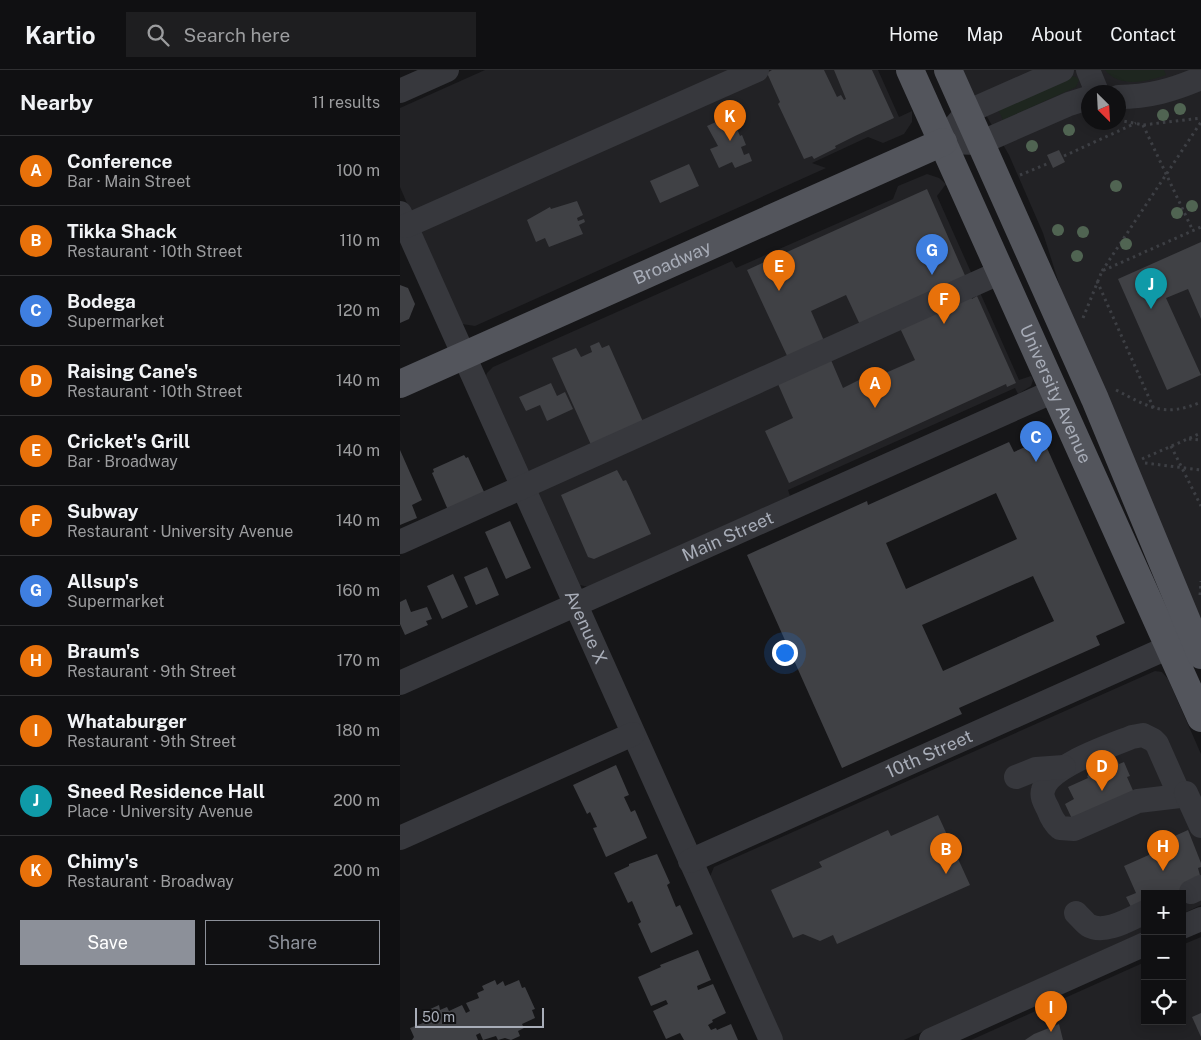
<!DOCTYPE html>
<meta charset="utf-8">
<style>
:root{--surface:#101012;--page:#1e1e20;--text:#f1f3f6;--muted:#9c9d9f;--line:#303032;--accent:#8c9099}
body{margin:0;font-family:"Public Sans",sans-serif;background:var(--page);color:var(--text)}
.controls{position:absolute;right:15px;bottom:15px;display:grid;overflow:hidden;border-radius:0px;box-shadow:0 2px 12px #0003}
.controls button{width:45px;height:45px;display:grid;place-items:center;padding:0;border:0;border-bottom:1px solid var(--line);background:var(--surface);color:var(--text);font:25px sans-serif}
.compass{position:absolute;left:681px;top:15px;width:45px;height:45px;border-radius:50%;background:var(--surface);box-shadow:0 2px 12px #0003;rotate:156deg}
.scale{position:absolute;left:15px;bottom:12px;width:129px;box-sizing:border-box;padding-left:5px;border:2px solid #a8adb8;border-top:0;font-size:14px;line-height:18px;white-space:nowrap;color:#a8adb8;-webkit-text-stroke:4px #111113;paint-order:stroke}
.you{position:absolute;left:384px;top:582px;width:18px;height:18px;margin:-12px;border:4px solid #fff;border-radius:50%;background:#1a73e8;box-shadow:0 0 0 8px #1a73e833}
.badge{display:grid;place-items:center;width:32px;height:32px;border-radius:50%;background:var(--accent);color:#fff;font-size:16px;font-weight:700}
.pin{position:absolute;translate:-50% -41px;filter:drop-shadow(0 1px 2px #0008)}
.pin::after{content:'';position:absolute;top:26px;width:18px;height:15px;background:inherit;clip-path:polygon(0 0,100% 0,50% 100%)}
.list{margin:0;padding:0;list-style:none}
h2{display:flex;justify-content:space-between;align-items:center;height:65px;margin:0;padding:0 20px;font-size:21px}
h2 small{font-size:16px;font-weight:400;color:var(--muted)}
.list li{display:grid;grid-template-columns:32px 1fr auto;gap:15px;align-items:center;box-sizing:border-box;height:70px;padding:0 20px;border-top:1px solid var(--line)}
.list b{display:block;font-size:19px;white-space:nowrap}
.list p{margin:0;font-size:16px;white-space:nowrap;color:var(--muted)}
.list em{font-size:16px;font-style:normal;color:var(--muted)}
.actions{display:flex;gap:10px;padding:15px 20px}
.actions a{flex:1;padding:11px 0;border:1px solid var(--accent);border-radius:0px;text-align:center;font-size:18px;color:var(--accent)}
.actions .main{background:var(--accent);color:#fff}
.icon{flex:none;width:28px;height:28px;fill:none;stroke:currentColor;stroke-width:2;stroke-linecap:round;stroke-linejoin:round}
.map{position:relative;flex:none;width:801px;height:970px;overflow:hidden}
header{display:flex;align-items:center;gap:30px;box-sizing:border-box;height:70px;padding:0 25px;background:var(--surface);border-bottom:1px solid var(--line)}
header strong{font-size:24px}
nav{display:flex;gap:28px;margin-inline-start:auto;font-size:18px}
.search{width:350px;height:45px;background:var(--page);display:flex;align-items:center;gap:12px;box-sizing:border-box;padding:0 18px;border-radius:0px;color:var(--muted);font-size:19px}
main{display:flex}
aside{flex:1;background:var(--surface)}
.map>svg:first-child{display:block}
</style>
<header>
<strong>Kartio</strong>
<div class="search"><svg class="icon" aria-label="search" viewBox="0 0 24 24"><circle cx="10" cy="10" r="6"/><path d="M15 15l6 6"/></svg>Search here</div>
<nav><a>Home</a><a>Map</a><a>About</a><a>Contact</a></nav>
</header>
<main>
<aside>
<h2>Nearby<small>11 results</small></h2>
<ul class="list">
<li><span class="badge" style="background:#e8710a">A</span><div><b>Conference</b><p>Bar · Main Street</p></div><em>100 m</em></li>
<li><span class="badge" style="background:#e8710a">B</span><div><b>Tikka Shack</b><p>Restaurant · 10th Street</p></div><em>110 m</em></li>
<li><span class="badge" style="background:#3f7fe0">C</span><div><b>Bodega</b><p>Supermarket</p></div><em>120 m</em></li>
<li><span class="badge" style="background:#e8710a">D</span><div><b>Raising Cane's</b><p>Restaurant · 10th Street</p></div><em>140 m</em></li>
<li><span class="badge" style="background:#e8710a">E</span><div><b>Cricket's Grill</b><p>Bar · Broadway</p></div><em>140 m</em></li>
<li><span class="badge" style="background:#e8710a">F</span><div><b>Subway</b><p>Restaurant · University Avenue</p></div><em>140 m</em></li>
<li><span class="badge" style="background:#3f7fe0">G</span><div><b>Allsup's</b><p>Supermarket</p></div><em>160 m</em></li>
<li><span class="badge" style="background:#e8710a">H</span><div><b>Braum's</b><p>Restaurant · 9th Street</p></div><em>170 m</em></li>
<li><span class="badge" style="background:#e8710a">I</span><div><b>Whataburger</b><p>Restaurant · 9th Street</p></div><em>180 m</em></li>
<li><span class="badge" style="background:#0f9aa8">J</span><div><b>Sneed Residence Hall</b><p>Place · University Avenue</p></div><em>200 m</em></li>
<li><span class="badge" style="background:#e8710a">K</span><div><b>Chimy's</b><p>Restaurant · Broadway</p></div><em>200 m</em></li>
</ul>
<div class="actions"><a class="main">Save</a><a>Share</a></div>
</aside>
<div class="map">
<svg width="801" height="970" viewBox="0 0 801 970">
<rect width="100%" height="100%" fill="#161618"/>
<!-- built -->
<g fill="#222225" fill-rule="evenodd">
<path d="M85,0h255l-328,145 -12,-28v-79z"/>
<path d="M366,0h112l21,47 13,-6v11l-8,12 -21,9 -15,-6 -56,26 14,5 -351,158 -13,-2 -44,-94z"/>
<path d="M560,0h241v558l-139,-335 -19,-60 -34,-78zM688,22h30v30h-30z"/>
<path d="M527,104l12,4 7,6 -9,12 82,184 12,-4 2,4 -2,6 -13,8 -3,-6 -227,102 2,6 -202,91 -8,-2 -94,-209 1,-3 6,-6 239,-106 4,7 157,-69 5,-13z"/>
<path d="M755,601l7,1 6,7 33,75v151l-19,9v-20h-37v37l-241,109h-123l-72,-161 5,-12z"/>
<path d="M801,867v103h-230l174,-78v59h37v-76z"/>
</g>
<!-- green -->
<g fill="#1e261f">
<path d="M705,0h59l2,5c-19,7 -47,13 -61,-5z"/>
<path d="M672,6l4,1 3,3 -3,7 -73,33 -5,-11z"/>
</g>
<!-- building -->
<g fill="#404145" fill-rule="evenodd">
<path d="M372,0h52l13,27 4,-2 3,5 2,-1 -12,-29h38l22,48 -39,18 -20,10 1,2 -22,11 -2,-3 -8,3 -26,-55 2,-2 -13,-29z"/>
<path d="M327,47l4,9 4,-2 5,12 2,-1 4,10 -5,2 3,8 5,-2 3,8 -17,7 -3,-6 -13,6 -9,-19 8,-3 -11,-20z"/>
<path d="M659,80l6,12 -12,6 -6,-13z"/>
<path d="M289,94l10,22 -39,17 -10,-22z"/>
<path d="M527,119l40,91 -106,47 -15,-32 -35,16 14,32 -36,17 -42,-90z"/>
<path d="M177,131l6,14 -6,3 1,3 6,-2 1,3 -6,3 4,9 -34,13 -4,-9 -9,4 -9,-22 23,-13 1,2z"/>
<path d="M801,172v77l-13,-30 -22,9 35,77 -34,15 -49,-111z"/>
<path d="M0,215l8,3 7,16 -6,15 -9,4z"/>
<path d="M569,224l3,5 5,-3 39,87 -9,4 -1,-3 -217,99 -24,-52 28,-13 -15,-34 53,-24 12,28 20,-10 3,6 16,-7 -1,-2 34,-15 -16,-34z"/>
<path d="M199,272l3,6 7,-3 35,79 -52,23 -40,-89 24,-10 5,9 11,-5 -2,-6z"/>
<path d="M151,313l6,13 8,-4 8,17 -26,12 -7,-16 -14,6 -7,-14z"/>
<path d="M643,369l82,184 -29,13 4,9 -141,63 3,6 -120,54 -95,-213 120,-54 1,4 141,-63 5,10zM596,423l21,46 -111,50 -20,-46zM633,506l21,45 -111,50 -21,-46z"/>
<path d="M0,380l22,50 -10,5 5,13 -17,7z"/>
<path d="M64,385l2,3 2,-1 17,37 -37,16 -16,-37 2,-1 -1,-3z"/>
<path d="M217,400l6,11 3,-1 3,6 22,48 -57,25 -6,-2 -27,-62z"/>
<path d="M110,451l21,47 -25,11 -21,-47z"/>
<path d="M87,497l12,28 -23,10 -12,-28z"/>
<path d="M53,504l15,33 -26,12 -15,-33z"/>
<path d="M6,529l5,13 16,-5 5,12 -6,2 2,4 -23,10 -5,-11v-22z"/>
<path d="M717,690l2,4 5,-2 6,14 -3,1 8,18 -61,28 -9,-19 9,-5 -6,-12 20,-9 -1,-2 7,-5z"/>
<path d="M216,695l13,30 -5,2 7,15 4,-2 12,28 -41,19 -13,-29 4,-1 -7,-15 -3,2 -14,-29z"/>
<path d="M538,745l32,70 -133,59 -4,-9 -13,6 -17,-7 -10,4 -22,-48 51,-23 -3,-5 69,-32 3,6z"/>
<path d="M788,760l13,33v4l-3,1 3,11 -8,18 -11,5v-8h-37v10l-14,3 -5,-10 10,-4 -12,-27 27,-12 -3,-6z"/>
<path d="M257,784l13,29 -3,2 9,22 4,-2 13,29 -42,19 -13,-29 3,-2 -9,-21 -4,2 -14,-30 15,-7v-2z"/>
<path d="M298,880l13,30 -14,6 1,4 15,-6 13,29 -14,7 1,2 -5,3 3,5 5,-2 1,2 14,-6 7,16h-54l-4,-7 -14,6 -13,-28 15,-7 -2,-4 -15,6 -13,-29 23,-10 -1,-2z"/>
<path d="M95,910l2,5 6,-4 2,5 14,-6 3,8 3,-1 10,22 -3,1 3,8 -13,6 2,4 -6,3 2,5 -9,4 -6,-2 -7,2 -2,-4 -13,4 -3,-7 -4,2 2,5h-66l2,-3 -4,-9 13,-5 -2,-5 7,-3 -2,-4 13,-6 1,5 7,-3 2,4 13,-6 4,8 4,-2 -4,-8 13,-5 -2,-5 7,-3 -2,-4z"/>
<path d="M801,943v24l-9,-20z"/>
<path d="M659,954l4,16h-38l9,-6z"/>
</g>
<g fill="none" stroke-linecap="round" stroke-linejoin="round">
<!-- path -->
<g stroke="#3d3f44" stroke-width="3" stroke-dasharray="2.5 4" stroke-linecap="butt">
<path d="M718,50l25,5 58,-7"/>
<path d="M743,55l50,106"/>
<path d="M664,86l72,-33"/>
<path d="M620,105l29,-12"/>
<path d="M702,201l99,-149"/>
<path d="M697,211l57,128"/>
<path d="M683,248l19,-47 99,-44"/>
<path d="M716,320c33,17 48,28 85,12"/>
<path d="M789,369l12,1"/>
<path d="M771,376l30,60"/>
<path d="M742,389l59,-26"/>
<path d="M745,393l56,7"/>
<path d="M800,525l1,-14"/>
</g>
<!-- minor -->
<g stroke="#37383d" stroke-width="24">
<path d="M688,0l9,22"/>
<path d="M0,21l47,-21"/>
<path d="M718,27c31,0 55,-7 83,-19"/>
<path d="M555,56l12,-14 95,-42"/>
<path d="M543,72l37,1 89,-39 19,-6"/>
<path id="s1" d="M0,143l371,827"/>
<path d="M6,156l351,-156"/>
<path d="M0,472l601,-270"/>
<path id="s2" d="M0,613l654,-292"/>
<path d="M743,665l10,5 4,4 23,52 -42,5 -64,28 -14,-1c-6,-5 -9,-11 -12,-19 -3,-6 -7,-12 -5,-19 6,-24 67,-44 89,-53z"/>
<path d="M616,707l20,-8 28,-2"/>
<path d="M786,723l15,33"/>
<path d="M0,768l233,-104"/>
<path id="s3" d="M290,791l479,-214"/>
<path d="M791,822l10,-5"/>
<path d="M676,843c4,4 8,9 12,12 16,10 42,-6 57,-13"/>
<path d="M782,857l19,-8"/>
<path d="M531,970l214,-96"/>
</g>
<!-- major -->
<g stroke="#53555c" stroke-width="28">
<path id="s4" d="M510,0l291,648"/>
<path d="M548,0l147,329 106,256"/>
<path id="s5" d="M0,314l543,-242"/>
</g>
</g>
<!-- trees -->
<g fill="#506452">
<circle cx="780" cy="39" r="6"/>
<circle cx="763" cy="45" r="6"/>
<circle cx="669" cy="60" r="6"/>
<circle cx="632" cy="76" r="6"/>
<circle cx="716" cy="116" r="6"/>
<circle cx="792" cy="136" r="6"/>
<circle cx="777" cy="143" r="6"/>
<circle cx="658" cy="160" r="6"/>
<circle cx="683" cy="162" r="6"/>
<circle cx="726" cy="174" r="6"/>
<circle cx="677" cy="186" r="6"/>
</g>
<g text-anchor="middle" stroke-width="5" stroke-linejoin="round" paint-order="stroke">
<!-- street labels -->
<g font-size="18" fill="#a8adb8" stroke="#111113">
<text dy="6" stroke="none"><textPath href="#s5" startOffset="298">Broadway</textPath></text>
<text dy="6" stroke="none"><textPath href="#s4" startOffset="355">University Avenue</textPath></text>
<text dy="6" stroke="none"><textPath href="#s2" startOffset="359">Main Street</textPath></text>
<text dy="6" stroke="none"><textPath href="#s1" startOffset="454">Avenue X</textPath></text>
<text dy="6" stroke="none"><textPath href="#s3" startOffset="262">10th Street</textPath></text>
</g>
</g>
</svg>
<div class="controls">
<button>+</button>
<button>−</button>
<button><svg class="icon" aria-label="locate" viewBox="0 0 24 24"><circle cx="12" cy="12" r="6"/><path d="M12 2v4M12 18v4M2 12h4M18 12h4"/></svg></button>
</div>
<svg class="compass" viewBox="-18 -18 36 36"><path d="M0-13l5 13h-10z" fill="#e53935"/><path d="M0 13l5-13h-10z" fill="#9c9d9f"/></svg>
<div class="scale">50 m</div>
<div class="you"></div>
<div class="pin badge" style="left:475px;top:338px;background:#e8710a">A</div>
<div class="pin badge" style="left:546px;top:804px;background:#e8710a">B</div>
<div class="pin badge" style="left:636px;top:392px;background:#3f7fe0">C</div>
<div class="pin badge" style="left:702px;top:721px;background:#e8710a">D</div>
<div class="pin badge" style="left:379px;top:221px;background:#e8710a">E</div>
<div class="pin badge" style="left:544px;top:254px;background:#e8710a">F</div>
<div class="pin badge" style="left:532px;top:205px;background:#3f7fe0">G</div>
<div class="pin badge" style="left:763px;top:801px;background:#e8710a">H</div>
<div class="pin badge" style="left:651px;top:962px;background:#e8710a">I</div>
<div class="pin badge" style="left:751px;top:239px;background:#0f9aa8">J</div>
<div class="pin badge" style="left:330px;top:71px;background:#e8710a">K</div>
</div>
</main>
